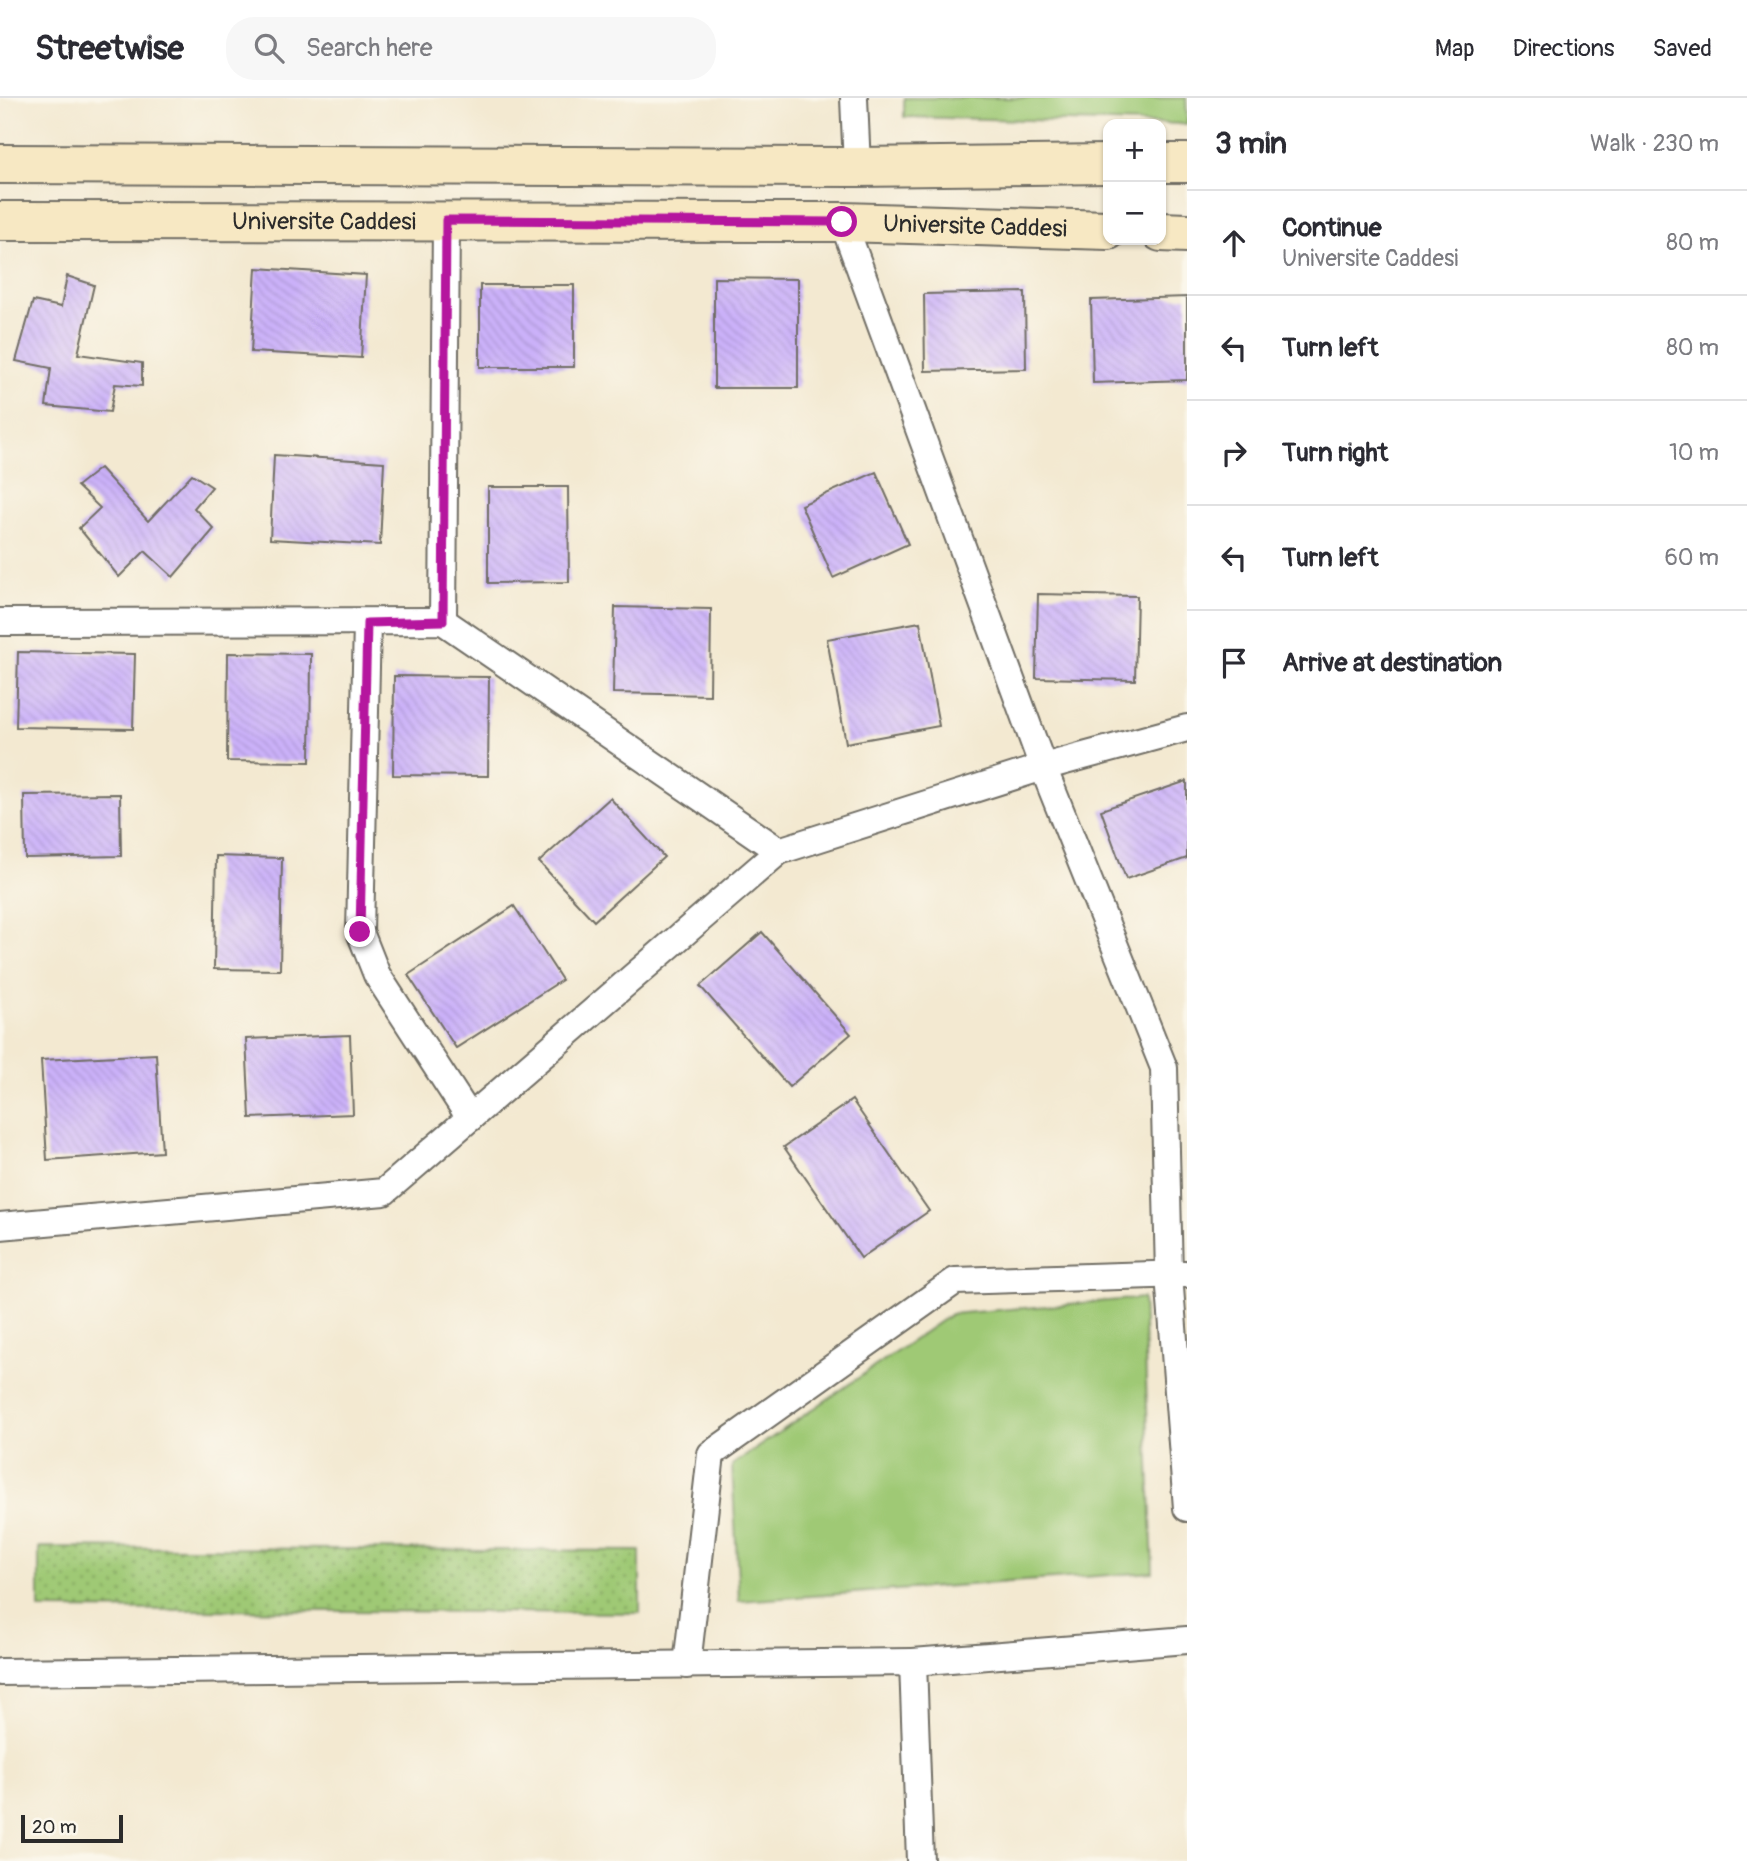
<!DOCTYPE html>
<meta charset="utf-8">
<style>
:root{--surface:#fff;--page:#f7f7f7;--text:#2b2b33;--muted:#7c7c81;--line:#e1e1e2}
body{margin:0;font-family:Pangolin,sans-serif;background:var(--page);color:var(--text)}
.controls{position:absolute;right:21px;top:21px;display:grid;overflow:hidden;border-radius:14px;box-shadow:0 2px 5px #0004}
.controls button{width:63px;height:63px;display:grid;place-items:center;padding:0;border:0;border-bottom:2px solid var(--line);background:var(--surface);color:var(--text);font:35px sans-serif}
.scale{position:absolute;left:21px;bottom:18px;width:102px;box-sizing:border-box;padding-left:7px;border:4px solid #2b2b2b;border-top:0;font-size:19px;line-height:24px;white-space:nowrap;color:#2b2b2b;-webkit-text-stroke:5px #fbf7ec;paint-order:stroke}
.stop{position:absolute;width:21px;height:21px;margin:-16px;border:5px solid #b5179e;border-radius:50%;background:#fff}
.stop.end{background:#b5179e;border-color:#fff;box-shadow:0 2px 7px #0008}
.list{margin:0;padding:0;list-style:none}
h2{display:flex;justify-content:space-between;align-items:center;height:91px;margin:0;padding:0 28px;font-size:30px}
h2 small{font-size:23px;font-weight:400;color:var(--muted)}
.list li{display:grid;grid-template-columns:46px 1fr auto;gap:21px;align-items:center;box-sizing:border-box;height:105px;padding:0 28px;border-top:2px solid var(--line)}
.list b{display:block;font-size:26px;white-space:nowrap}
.list p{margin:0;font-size:23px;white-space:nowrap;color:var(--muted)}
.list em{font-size:23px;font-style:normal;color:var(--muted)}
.icon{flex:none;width:38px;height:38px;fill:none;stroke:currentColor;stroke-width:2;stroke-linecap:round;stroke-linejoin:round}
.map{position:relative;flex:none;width:1187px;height:1763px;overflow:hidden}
header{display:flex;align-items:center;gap:42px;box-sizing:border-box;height:98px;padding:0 35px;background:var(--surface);border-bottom:2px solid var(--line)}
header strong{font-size:33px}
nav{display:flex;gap:38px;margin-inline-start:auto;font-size:24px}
.search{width:490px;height:63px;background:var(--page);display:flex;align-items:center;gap:18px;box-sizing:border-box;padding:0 24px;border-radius:28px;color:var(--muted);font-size:26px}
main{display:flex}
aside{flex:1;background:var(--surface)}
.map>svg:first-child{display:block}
</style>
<header>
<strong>Streetwise</strong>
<div class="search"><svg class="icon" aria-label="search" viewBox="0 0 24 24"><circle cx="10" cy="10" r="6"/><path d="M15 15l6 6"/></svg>Search here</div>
<nav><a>Map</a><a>Directions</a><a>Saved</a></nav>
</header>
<main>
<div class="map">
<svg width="1187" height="1763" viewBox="0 0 1187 1763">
<defs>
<pattern id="grass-dots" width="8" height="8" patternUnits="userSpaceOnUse" patternTransform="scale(1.75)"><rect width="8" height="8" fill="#9fc975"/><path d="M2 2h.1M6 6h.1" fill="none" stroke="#82a360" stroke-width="1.8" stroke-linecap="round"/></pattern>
<pattern id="building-back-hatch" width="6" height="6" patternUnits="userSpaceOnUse" patternTransform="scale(1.75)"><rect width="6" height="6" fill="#cbb1f9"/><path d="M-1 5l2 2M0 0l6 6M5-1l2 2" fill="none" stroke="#ae98d6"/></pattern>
</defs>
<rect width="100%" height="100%" fill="#fbf7ec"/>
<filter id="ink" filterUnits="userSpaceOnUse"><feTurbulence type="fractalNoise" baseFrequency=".0143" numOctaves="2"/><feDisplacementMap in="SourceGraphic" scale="14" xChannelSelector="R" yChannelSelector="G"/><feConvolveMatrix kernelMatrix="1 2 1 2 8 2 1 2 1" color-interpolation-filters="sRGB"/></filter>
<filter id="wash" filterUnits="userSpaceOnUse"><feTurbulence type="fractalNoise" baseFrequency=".00686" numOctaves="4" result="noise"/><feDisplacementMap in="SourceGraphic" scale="28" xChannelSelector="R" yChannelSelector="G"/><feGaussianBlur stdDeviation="1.57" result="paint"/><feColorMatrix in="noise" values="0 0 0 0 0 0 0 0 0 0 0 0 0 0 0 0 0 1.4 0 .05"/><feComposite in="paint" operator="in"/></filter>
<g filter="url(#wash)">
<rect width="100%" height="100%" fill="#f3e9d1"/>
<!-- grass -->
<path fill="url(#grass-dots)" stroke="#657a50" stroke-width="2" d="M39,1449l601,4v62l-601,-4z"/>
<!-- green -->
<g fill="#9fc975" stroke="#657a50" stroke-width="2">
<path d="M904,0h282l1,26 -283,-7z"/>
<path d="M1143,1200l10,274 -414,29 -7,-136 219,-151z"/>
</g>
<g id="blocks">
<!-- building -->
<g fill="url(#building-back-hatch)">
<path d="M256,170l110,7 -5,83 -110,-6z"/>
<path d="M67,178l27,9 -16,69 64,9v23l-27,-2 -5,28 -64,-6 5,-38 -35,-7 17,-60 28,6z"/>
<path d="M714,180l84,1v109h-84z"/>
<rect x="480" y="187" width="94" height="82"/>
<path d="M1025,194l1,77 -101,2 -1,-77z"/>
<path d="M1187,199v83l-94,3 -2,-83z"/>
<path d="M274,357l110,7 -4,83 -110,-6z"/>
<path d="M100,370l48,53 44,-47 20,13 -18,21 20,21 -41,48 -28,-26 -26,26 -40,-49 21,-20 -23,-22z"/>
<path d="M876,374l32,72 -75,34 -32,-73z"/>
<path d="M488,389h80l1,95 -81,1z"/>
<path d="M1038,496l99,2 -2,84 -99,-2z"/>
<path d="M615,509l96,2 -1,86 -97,-2z"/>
<path d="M920,524l19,104 -93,17 -19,-104z"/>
<path d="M18,554l117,2 -2,75 -117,-2z"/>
<path d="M228,555l83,1 -1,108 -83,-1z"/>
<path d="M394,578l95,1 -1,99 -95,-1z"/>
<path d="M1187,683v77l-61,21 -25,-69z"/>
<path d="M120,696l1,62 -96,2 -1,-63z"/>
<path d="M610,700l54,59 -70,64 -55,-59z"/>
<path d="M216,758l66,2 -2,112 -66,-1z"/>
<path d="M514,808l48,74 -106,68 -48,-73z"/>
<path d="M762,834l89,102 -62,53 -89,-101z"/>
<path d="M350,937l3,79 -103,4 -4,-79z"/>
<path d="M156,956l6,98 -115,8 -6,-100z"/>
<path d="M852,1002l77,111 -68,47 -77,-111z"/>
</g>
</g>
</g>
<g filter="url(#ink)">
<use href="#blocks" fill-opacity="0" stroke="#716e65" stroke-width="2"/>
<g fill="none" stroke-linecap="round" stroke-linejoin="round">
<defs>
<g id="street">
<path d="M854,0l3,69"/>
<path d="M843,124l200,545 121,301 5,207 18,233"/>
<path d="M443,523l3,-401"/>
<path d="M0,524l443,-1 336,230"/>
<path d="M367,525l-7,309 17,43 93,143"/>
<path d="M0,1128l384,-34 395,-341 264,-84 144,-39"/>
<path d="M913,1564l274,-22"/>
<path d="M687,1567l24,-211 244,-173 230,-7"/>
<path d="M0,1574l913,-10 7,199"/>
</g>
<g id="secondary">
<path d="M1161,65h26"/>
<path d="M0,66l857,3 251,-3"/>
<path id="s1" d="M0,123l843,1 265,8"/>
<path d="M1161,134l26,1"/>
</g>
</defs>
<!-- street casing -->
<use href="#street" stroke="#716e65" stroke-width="30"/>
<!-- secondary casing -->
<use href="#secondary" stroke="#716e65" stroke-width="42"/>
<!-- street -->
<use href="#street" stroke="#fff" stroke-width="26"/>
<!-- secondary -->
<use href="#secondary" stroke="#f7e8c3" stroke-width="38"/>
</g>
</g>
<g fill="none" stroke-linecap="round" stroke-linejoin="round" filter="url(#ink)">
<!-- route -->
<path stroke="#b5179e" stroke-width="9" d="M360,834l7,-309 76,-2 3,-401 396,2"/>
</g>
<g text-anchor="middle" stroke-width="5" stroke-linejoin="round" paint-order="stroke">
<!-- street labels -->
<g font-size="24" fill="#2b2b2b" stroke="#fbf7ec">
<text dy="8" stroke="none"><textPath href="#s1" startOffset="324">Universite Caddesi</textPath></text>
<text dy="8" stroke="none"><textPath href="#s1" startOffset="975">Universite Caddesi</textPath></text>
</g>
</g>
</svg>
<div class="controls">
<button>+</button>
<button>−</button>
</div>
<div class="scale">20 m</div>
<div class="stop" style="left:842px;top:124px"></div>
<div class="stop end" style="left:360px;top:834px"></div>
</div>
<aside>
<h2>3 min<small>Walk · 230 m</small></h2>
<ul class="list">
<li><svg class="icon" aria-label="ahead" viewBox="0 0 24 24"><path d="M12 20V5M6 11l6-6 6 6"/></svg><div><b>Continue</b><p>Universite Caddesi</p></div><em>80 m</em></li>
<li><svg class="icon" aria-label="left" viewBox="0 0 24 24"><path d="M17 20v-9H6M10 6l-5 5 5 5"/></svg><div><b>Turn left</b></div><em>80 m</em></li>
<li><svg class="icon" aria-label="right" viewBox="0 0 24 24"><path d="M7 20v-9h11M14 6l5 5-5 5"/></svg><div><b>Turn right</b></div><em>10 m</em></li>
<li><svg class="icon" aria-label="left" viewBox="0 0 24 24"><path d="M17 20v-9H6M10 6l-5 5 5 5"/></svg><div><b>Turn left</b></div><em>60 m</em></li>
<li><svg class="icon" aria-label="arrive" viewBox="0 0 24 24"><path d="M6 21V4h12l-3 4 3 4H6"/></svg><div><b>Arrive at destination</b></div></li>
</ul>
</aside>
</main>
